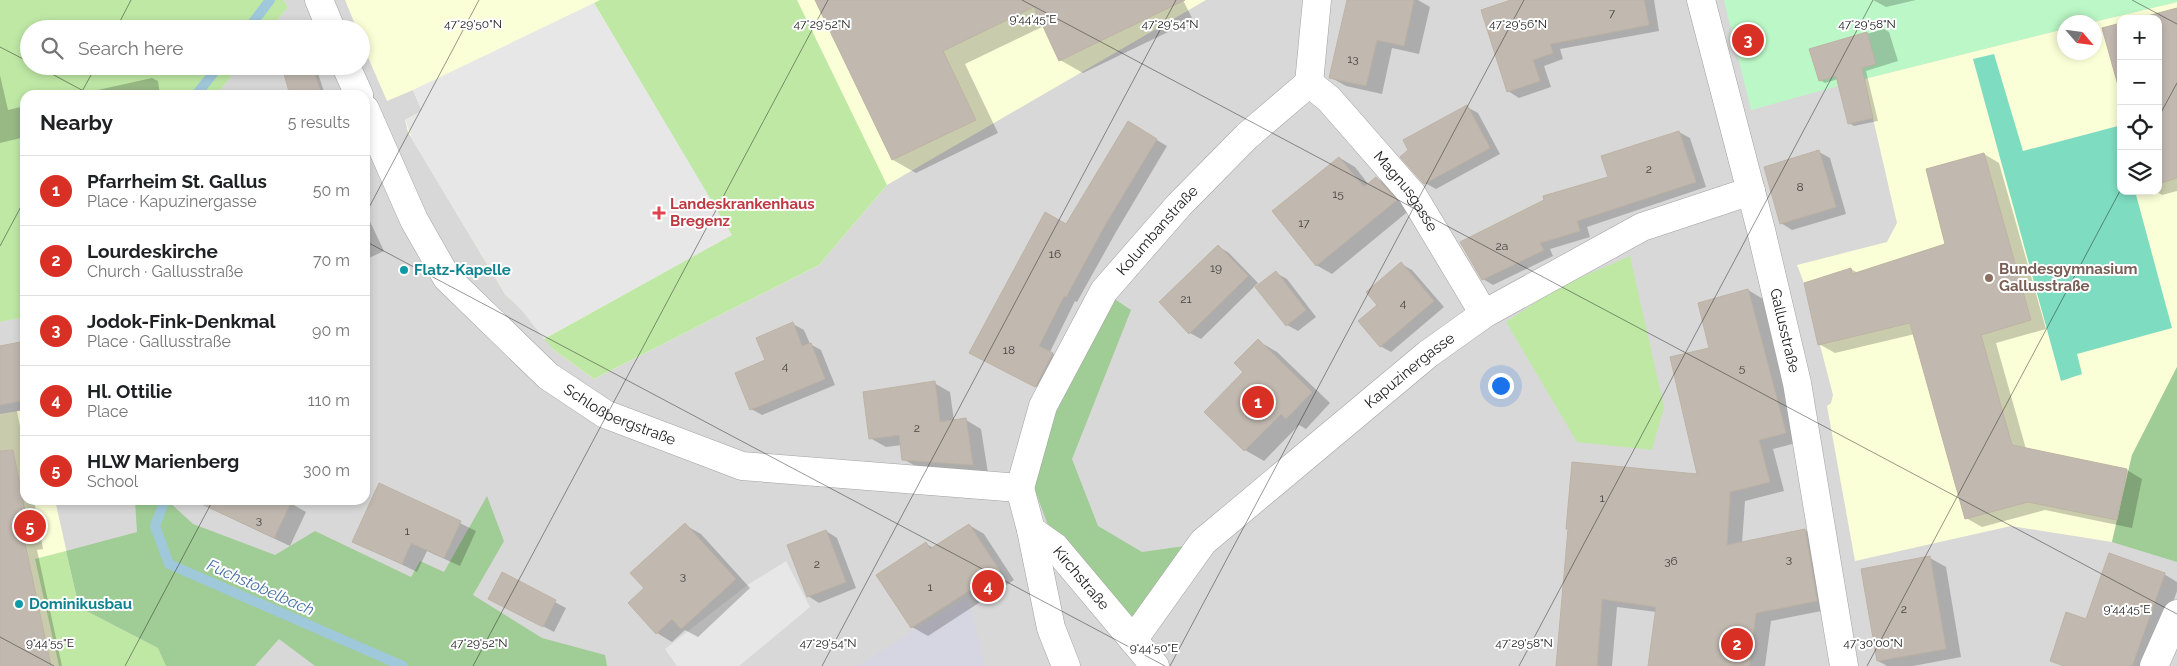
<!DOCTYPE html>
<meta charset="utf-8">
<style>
:root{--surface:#fff;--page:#f6f6f6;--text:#202124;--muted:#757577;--line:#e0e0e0;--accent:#d93025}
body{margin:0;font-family:Raleway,sans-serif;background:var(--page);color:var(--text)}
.controls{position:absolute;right:15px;top:15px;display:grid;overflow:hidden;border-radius:10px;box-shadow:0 2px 8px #0003}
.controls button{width:45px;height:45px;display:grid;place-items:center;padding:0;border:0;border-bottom:1px solid var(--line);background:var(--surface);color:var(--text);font:25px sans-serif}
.compass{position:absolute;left:2057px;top:15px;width:45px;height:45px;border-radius:50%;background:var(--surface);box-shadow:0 2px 8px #0003;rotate:118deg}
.you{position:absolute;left:1500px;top:385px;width:18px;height:18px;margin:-12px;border:4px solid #fff;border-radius:50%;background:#1a73e8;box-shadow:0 0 0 8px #1a73e833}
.badge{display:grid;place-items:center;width:32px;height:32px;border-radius:50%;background:var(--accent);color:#fff;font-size:16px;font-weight:700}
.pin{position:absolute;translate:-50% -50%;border:2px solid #fff;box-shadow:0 1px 5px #0006}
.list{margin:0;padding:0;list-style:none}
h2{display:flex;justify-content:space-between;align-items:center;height:65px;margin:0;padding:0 20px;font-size:21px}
h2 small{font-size:16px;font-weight:400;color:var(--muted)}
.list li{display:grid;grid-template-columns:32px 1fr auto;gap:15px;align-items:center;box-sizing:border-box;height:70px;padding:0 20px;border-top:1px solid var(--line)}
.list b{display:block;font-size:19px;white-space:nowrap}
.list p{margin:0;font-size:16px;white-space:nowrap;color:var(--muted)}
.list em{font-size:16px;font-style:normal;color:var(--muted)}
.icon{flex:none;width:28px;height:28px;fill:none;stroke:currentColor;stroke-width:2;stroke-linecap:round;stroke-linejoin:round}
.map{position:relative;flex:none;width:2177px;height:666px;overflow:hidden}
.search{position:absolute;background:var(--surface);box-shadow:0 2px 8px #0003;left:20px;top:20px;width:350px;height:55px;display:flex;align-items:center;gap:12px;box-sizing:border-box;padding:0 18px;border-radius:28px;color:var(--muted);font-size:19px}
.panel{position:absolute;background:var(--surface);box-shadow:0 2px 8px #0003;left:20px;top:90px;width:350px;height:415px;border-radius:15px}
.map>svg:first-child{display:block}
</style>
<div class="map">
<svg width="2177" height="666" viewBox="0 0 2177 666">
<rect width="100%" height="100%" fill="#edeae0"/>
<!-- residential -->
<path fill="#d9d8d8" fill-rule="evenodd" d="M283,0h1894v666h-2177v-344l25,-5v183h340v-405h-149l24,-29h121v-37h-91l18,-22zM2121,19h37v172h-37zM2064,22h30v30h-30z"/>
<!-- education -->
<g fill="#fbffd7" fill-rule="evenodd">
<path d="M345,0h861l-319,185 -68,80 -225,114 -40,-29 -33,-41 -16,-15 -97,-162 -3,-12 17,-9 -9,-21 -26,11 -26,-60v-12h-4z"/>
<path d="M2177,2v365l-45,88 -20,87 -101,-16 -156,35 -28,-155 4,-3 2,-8 -29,-112 -7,-18 90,-23 10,-19 -33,-144 200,-50v23h30v-30h-1zM2121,19h37v172h-37z"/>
<path d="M25,410v90h30l24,107 87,59h-166v-252z"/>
</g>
<!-- grass -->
<g fill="#bfe8a5">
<path d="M0,0h283l5,7 -18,22h-241v37h211l-24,29h-191v222l-25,5z"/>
<path d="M600,0h197l90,185 -68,80 -225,114 -40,-29 -10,-11 187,-104 -137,-232z"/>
<path d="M1630,256l34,151 -12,43 -75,-8 -71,-120 53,-35z"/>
<path d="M66,551l13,56 79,41 8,18h-107l-24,-107z"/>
</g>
<!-- forest -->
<g fill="#a0cc95">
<path d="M1110,296l21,14 -59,149 26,67 44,26 43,-6 -35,63 -21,12 -80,-93 -16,-43 17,-77z"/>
<path d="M2177,367v195l-65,-20 20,-87z"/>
<path d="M487,496l17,45 -31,54 69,43 63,17 2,11h-292l-36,-27 -24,27h-89l-8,-18 -79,-41 -13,-56 71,-19 -2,-32h32l26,24 82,31 40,-24 96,46 9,-16 24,11z"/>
</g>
<!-- park -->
<path fill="#bcf8c7" d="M1724,0h453v2l-84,20h-29v7l-200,50 -113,31z"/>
<!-- pitch -->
<path fill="#7edcc1" d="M1994,54l29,97 95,-25 3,11v54h14l37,137 -95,26 5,20 -21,7 -88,-322z"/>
<!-- parking -->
<g fill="#e7e7e7">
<path d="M594,3l138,232 -188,104 -23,-30 -16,-15 -92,-153 -8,-21 17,-9 -9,-21z"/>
<path d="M786,561l24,46 -71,59h-62l-12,-17 84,-65z"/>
</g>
<!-- plaza -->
<path fill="#d6d5e2" d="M968,598l17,68h-127l55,-35z"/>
<!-- shadow -->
<g fill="#0003">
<path d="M816,0h367l10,20 -110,53 -23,-13 -16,-34 -79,38 33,69 -82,40 -23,-13z"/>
<path d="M1348,0h70l12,7 -11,47 -27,-6 -10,46 -36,-8 -16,-9z"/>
<path d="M1516,0h138l5,31 -99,18 3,10 -19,7 7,21 -32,11 -11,-7z"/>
<path d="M1873,0h43l-30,7z"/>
<path d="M2177,9v182l-15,4 -7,-4h3v-172z"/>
<path d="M1884,29l5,3 9,29 -32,10 12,50 -24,5 -5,-3 -11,-44 -13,4 -5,-3 -9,-30z"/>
<path d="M312,67l5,3 8,25h-33z"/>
<path d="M0,75l8,35 17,-4v31l-25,6z"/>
<path d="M152,78l6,3 2,14h-85z"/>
<path d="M1467,107l11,6 22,41 -64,35 -11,-6z"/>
<path d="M1128,123l39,23 -51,86 -39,70 -2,-1 -25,51 14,8 -17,32 -65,-33 84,-133z"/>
<path d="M1679,132l11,6 16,49 -119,40 3,10 -40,12 3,7 -60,29 -10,-6 127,-101 -7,-21z"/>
<path d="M1819,152l11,6 16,56 -54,16 -11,-7z"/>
<path d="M1984,154l15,9 47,166 -50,14 30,106 101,21 15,9 -10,49 -87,-18 -63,17 -16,-9 -51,-184 -80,19 -16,-9 32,-75 7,4 89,-28z"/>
<path d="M1340,158l15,9 14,18 7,-7 16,9 19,22 -79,65 -16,-9z"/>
<path d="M365,211l19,40 -19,9z"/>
<path d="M1218,246l11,7 29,30 -57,56 -11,-6z"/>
<path d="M1401,264l11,6 32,37 -53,45 -11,-6 -2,-41z"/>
<path d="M1276,273l11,6 29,38 -18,14 -11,-6z"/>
<path d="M1748,290l15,9 37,143 -27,7 11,42 -39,10 -3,42 63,-13 15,9 12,70 -61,12 -6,45h-116l8,-54 -40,-5 -5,59h-54l12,-136 128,-55 13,-126z"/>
<path d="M793,324l11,6 6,14 11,6 14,35 -73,30 -11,-6 16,-48z"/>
<path d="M1258,341l19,11 53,51 -24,26 -7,-4 -35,36 -19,-11 -39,-38 39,-40z"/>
<path d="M25,342v68l-8,1 8,41v48h9l9,49 -6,1 25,116h-62v-320z"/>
<path d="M934,383l16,9 4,29 12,-1 15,9 7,44 -69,-5 -16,-9 -1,-14 -16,2 -16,-9z"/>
<path d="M380,484l96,47 -16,35 -33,-15 -10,21 -63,-31z"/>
<path d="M193,500h92l21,12 -16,34z"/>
<path d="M685,525l16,9 49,54 -52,49 -13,-7 -13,12 -15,-9 -11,-44z"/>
<path d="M969,525l15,9 30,46 -86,56 -16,-9 -34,-52 48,-31 8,4z"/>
<path d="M826,531l11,7 19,50 -37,15 -11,-7z"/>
<path d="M1930,558l16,9 15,90 -48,9h-26l-9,-5z"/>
<path d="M502,574l64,34 -12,24 -53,-28z"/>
<path d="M2164,574l13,8v9l-26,75h-72z"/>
</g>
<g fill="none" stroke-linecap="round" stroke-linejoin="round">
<!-- stream -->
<g stroke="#a0c8db" stroke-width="10">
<path d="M248,29l22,-29"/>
<path d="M196,95l23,-29"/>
<path d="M165,500l-10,26 14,38 234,102"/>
</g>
</g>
<!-- building -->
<g fill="#c1b9b0" stroke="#beb2a3">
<path d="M815,0h370l-126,61 -25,-54 -91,44 33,69 -84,40z"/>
<path d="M1347,0h67l-10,46 -27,-6 -11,46 -37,-8z"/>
<path d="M1511,0h133l5,25 -99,19 3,9 -20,7 7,21 -33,11 -26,-82z"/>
<path d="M2177,8v170l-19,6v-165h-22z"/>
<path d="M2121,23v73l-19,-68z"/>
<path d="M1867,32l9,32 -14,4 11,50 -25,6 -12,-48 -17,5 -10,-32z"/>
<path d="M309,66h3l10,29h-32l-6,-21z"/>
<path d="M1467,105l23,43 -66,36 -24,-27 8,-7 -5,-10z"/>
<path d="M1128,121l29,18 -52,86 -39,72 -2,-1 -25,50 14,7 -18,34 -66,-34 76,-141 21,12z"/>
<path d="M1679,131l17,51 -119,39 3,10 -40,12 4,7 -62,30 -22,-38 84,-42 -1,-4 65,-19 -7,-21z"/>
<path d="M1819,150l17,57 -56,17 -16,-57z"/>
<path d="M1984,153l47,167 -50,15 31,110 115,24 -10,51 -89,-18 -63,17 -55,-196 -92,22 -14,-62 47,-15 1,6 93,-30 -19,-75z"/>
<path d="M1339,157l25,30 12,-10 21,23 -81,66 -44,-55z"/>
<path d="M1218,245l30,31 -59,58 -30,-32z"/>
<path d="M1401,262l33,39 -54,46 -22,-26 19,-16 -11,-13z"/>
<path d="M1276,271l30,39 -20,16 -31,-39z"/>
<path d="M1748,289l38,144 -27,7 11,42 -40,10 -3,53 78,-16 12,72 -61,12 -7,53h-101l8,-59 -54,-8 -5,67h-41l12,-137h-2l6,-67 125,12 -27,-117 39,-9 -11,-45z"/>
<path d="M793,322l9,24 9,-3 14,36 -75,31 -15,-37 30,-13 -9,-22z"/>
<path d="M1258,339l54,53 -26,27 -5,-5 -37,37 -40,-39 39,-40 -9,-9z"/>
<path d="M25,341v59l-25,5v-59z"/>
<path d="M935,381l5,41 26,-4 7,47 -71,-5 -3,-25 -30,4 -6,-47z"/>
<path d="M13,450l18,92 -6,1 26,123h-51v-215z"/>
<path d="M379,483l82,38 -17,37 -33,-15 -9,21 -50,-22z"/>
<path d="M193,500h99l-18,38z"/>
<path d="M685,523l51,56 -55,50 -9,-10 -16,15 -28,-31 16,-15 -14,-15z"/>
<path d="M969,524l31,47 -89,57 -35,-53 50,-33 4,7z"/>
<path d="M826,530l20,52 -39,15 -20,-52z"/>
<path d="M2109,553l56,20 -33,93h-68l-14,-5 16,-49 20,7z"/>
<path d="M1930,556l16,93 -69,12 -16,-92z"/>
<path d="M502,572l54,28 -13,27 -55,-28z"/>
</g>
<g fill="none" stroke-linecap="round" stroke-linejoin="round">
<defs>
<g id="street">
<path d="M319,0l12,29"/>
<path id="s1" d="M1701,0l60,230 36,153 47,283"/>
<path d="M346,66l13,29"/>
<path id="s2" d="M1309,83l20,16 83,95 72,120"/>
<path id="s3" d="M365,109l49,111 33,58 101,98 57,38 137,52 278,22"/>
<path id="s4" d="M1020,488l23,-82 61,-115 75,-86 68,-69 62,-53 8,-83"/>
<path d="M1020,488l11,42 20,98 15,38"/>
<path id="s5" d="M1031,530l24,17 100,119"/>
<path id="s6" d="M1133,640l70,-98 225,-188 56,-40 158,-87 109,-36"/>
<path d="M2154,666l23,-52"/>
</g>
</defs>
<!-- street casing -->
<use href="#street" stroke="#a2a2a2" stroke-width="29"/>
<!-- street -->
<use href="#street" stroke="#fff" stroke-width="28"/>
</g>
<!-- ticks -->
<path fill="none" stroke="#1b1b1b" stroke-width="1" stroke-opacity="0.45" d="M1022,0l1155,614M2132,0l45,24M116,29l15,-29M0,47l29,15M37,66l54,29M80,95l16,-29M2158,118l19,-35M365,215l114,-215M365,241l800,425M0,246l25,-47M0,637l54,29M125,666l88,-166M473,666l355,-666M822,666l354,-666M1170,666l354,-666M1519,666l354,-666M1867,666l254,-477"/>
<!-- markers -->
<path fill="#e0444e" stroke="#fff" stroke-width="2" d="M656.5 205.5h5v5h5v5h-5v5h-5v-5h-5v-5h5z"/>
<g fill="#0f9aa8" stroke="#fff" stroke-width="2">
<circle cx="404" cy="270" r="5"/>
<circle cx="19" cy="604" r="5"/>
</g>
<circle fill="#8d6e63" stroke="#fff" stroke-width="2" cx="1989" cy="278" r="5"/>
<g text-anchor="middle" stroke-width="4" stroke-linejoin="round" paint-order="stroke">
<!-- number labels -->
<g font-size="12" fill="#444240">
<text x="1612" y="17">7</text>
<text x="1353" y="63">13</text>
<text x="1649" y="173">2</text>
<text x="1800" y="191">8</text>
<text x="1338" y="198">15</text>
<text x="1304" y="227">17</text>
<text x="1502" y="250">2a</text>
<text x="1055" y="258">16</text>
<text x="1216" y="272">19</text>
<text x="1186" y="303">21</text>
<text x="1403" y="307">4</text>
<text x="1009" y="354">18</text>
<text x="785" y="370">4</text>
<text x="1742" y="372">5</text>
<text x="917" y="432">2</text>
<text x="1602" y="502">1</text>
<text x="259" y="524">3</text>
<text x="407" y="535">1</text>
<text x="1789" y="563">3</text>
<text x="1671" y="565">36</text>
<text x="817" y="568">2</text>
<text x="683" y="580">3</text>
<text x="930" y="591">1</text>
<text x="1904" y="613">2</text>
</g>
<!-- street labels -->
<g font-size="15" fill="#1b1b1b" stroke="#fff">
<text dy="5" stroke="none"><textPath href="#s2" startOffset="146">Magnusgasse</textPath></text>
<text dy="5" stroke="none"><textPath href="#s4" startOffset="296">Kolumbanstraße</textPath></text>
<text dy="5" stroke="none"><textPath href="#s1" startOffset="341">Gallusstraße</textPath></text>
<text dy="5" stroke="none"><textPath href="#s6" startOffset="389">Kapuzinergasse</textPath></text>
<text dy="5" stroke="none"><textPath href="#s3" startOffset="411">Schloßbergstraße</textPath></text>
<text dy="5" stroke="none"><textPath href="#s5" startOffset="70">Kirchstraße</textPath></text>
</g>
<!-- health labels -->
<g font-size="15" font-weight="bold" fill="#be3a42" stroke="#fff" text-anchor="start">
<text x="670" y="209">Landeskrankenhaus<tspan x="670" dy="17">Bregenz</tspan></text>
</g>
<!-- education labels -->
<g font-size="15" font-weight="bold" fill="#785e54" stroke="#fff" text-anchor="start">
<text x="1999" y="274">Bundesgymnasium<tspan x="1999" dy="17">Gallusstraße</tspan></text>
</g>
<!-- culture labels -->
<g font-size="15" font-weight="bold" fill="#0d838f" stroke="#fff" text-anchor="start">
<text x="414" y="275">Flatz-Kapelle</text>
<text x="29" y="609">Dominikusbau</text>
</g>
<!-- water labels -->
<g font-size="16" font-style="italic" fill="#4970a9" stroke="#fff">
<text transform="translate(261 587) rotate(24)" y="6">Fuchstobelbach</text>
</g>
</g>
<g font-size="12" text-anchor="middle" fill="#1b1b1b" stroke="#fff" stroke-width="4" stroke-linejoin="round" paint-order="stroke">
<text x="1033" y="23">9°44'45"E</text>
<text x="473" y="28">47°29'50"N</text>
<text x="822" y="28">47°29'52"N</text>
<text x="1170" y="28">47°29'54"N</text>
<text x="1518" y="28">47°29'56"N</text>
<text x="1867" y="28">47°29'58"N</text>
<text x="2127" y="613">9°44'45"E</text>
<text x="479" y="647">47°29'52"N</text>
<text x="828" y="647">47°29'54"N</text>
<text x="1524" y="647">47°29'58"N</text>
<text x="1873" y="647">47°30'00"N</text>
<text x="50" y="647">9°44'55"E</text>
<text x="1154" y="652">9°44'50"E</text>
</g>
</svg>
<div class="controls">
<button>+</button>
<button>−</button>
<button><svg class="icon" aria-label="locate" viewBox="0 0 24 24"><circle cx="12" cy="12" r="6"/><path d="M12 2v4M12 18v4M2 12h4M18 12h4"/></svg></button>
<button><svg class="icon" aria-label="layers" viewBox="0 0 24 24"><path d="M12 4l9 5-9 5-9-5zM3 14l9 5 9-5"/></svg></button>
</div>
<svg class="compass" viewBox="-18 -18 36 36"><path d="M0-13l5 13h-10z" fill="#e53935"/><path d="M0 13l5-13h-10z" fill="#757577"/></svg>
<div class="you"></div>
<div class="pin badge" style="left:1258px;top:402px">1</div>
<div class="pin badge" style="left:1737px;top:644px">2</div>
<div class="pin badge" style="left:1748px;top:40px">3</div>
<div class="pin badge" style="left:988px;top:586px">4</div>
<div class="pin badge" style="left:30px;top:526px">5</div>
<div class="search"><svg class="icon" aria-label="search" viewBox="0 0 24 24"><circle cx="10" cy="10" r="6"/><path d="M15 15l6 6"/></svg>Search here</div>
<section class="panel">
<h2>Nearby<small>5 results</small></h2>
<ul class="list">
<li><span class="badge">1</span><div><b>Pfarrheim St. Gallus</b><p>Place · Kapuzinergasse</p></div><em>50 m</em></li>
<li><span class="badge">2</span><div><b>Lourdeskirche</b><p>Church · Gallusstraße</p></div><em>70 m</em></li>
<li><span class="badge">3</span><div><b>Jodok-Fink-Denkmal</b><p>Place · Gallusstraße</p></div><em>90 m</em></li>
<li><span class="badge">4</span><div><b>Hl. Ottilie</b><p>Place</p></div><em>110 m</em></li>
<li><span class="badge">5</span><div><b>HLW Marienberg</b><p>School</p></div><em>300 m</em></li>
</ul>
</section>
</div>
